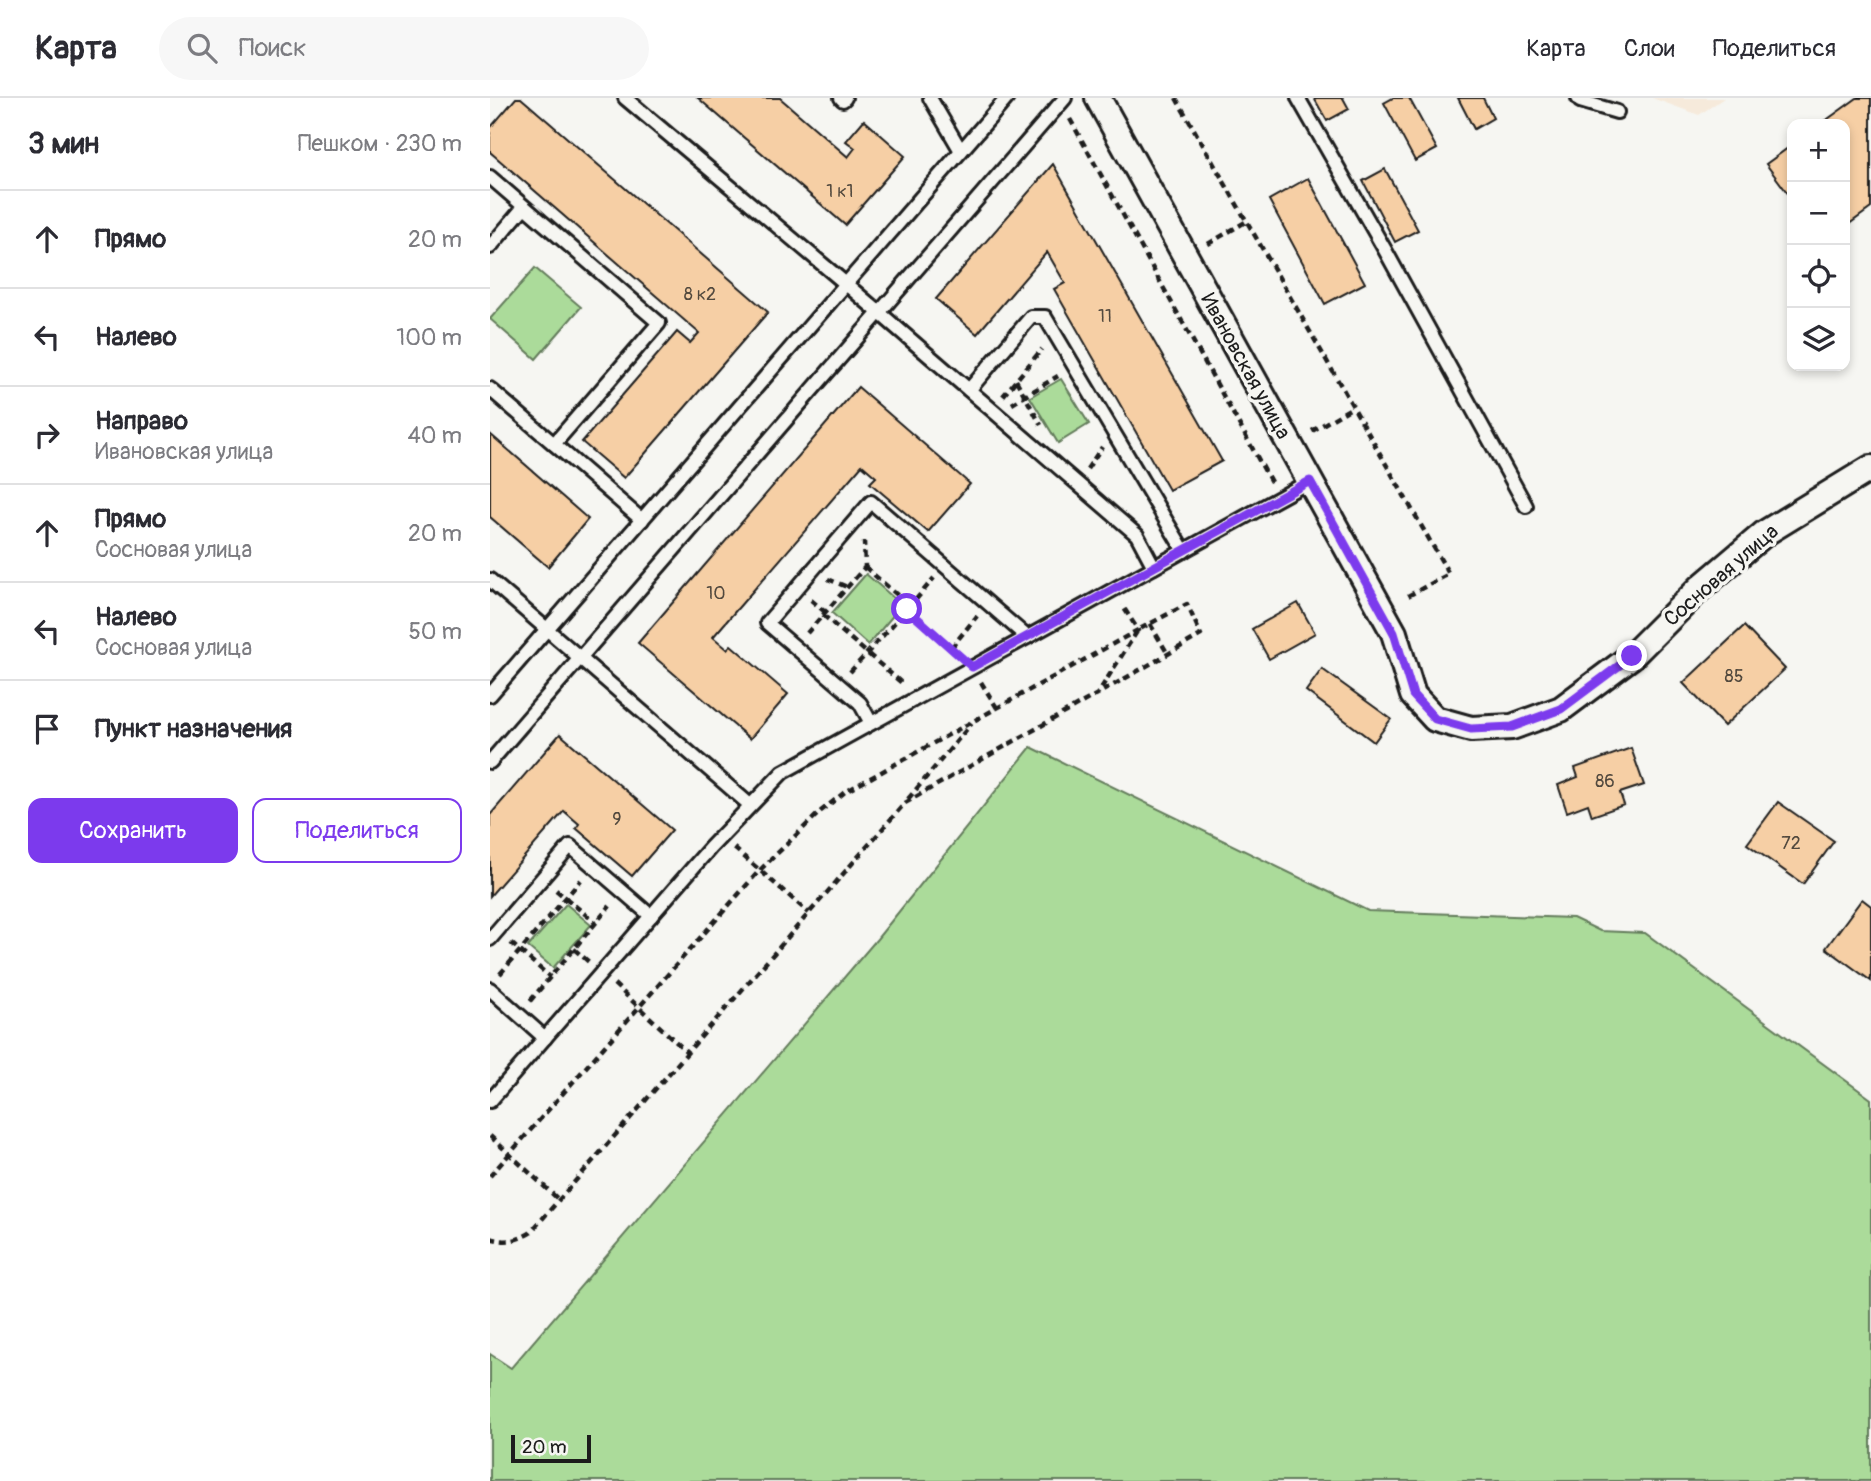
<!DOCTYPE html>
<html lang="ru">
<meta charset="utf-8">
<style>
:root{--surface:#fff;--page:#f7f7f7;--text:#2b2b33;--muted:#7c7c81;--line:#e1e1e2;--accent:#7c3aed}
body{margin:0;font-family:Pangolin,sans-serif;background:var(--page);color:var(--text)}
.controls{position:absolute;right:21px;top:21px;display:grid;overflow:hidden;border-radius:14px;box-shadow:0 4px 10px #0003}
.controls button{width:63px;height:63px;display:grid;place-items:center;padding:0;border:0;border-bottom:2px solid var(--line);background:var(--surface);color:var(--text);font:35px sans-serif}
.scale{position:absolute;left:21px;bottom:18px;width:80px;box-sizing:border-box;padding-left:7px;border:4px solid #1c1c1c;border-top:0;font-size:19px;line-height:24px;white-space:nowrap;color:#1c1c1c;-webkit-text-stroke:5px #f6f6f2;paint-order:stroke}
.stop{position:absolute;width:21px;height:21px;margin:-16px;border:5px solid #7c3aed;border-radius:50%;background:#fff}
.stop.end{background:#7c3aed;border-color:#fff;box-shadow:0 2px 7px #0008}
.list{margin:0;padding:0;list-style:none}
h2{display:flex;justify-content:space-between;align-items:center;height:91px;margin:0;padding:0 28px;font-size:30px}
h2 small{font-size:23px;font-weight:400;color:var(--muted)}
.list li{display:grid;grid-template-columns:46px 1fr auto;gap:21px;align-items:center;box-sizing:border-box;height:98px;padding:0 28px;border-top:2px solid var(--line)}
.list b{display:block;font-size:26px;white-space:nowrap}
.list p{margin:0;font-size:23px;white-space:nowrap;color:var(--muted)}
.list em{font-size:23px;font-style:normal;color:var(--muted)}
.actions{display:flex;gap:14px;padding:21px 28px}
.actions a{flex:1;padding:16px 0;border:2px solid var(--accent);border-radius:14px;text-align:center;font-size:24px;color:var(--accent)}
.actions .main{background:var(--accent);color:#fff}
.icon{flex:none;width:38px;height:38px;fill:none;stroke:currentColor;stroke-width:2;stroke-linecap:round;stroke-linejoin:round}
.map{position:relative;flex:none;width:1381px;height:1383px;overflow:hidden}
header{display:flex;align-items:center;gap:42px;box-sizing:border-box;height:98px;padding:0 35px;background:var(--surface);border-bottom:2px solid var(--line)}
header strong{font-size:33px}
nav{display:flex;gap:38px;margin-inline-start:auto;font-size:24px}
.search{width:490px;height:63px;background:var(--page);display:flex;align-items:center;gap:18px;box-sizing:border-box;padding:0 24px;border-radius:38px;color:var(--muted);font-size:26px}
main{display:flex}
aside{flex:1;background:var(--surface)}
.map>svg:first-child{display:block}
</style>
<header>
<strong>Карта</strong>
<div class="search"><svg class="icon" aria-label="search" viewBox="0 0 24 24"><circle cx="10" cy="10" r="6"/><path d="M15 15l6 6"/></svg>Поиск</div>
<nav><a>Карта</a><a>Слои</a><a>Поделиться</a></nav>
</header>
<main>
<aside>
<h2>3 мин<small>Пешком · 230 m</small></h2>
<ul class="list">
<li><svg class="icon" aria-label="ahead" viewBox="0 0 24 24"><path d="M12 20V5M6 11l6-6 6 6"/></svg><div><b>Прямо</b></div><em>20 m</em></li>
<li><svg class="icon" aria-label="left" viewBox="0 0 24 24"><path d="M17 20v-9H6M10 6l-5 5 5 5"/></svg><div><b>Налево</b></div><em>100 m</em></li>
<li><svg class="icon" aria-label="right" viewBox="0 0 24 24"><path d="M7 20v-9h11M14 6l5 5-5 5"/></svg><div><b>Направо</b><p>Ивановская улица</p></div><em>40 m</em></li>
<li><svg class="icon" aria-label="ahead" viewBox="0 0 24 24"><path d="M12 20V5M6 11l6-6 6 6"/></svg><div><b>Прямо</b><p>Сосновая улица</p></div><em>20 m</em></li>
<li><svg class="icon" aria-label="left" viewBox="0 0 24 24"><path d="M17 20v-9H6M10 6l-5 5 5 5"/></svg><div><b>Налево</b><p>Сосновая улица</p></div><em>50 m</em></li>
<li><svg class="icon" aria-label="arrive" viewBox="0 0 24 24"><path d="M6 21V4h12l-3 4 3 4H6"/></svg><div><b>Пункт назначения</b></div></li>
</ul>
<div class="actions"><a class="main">Сохранить</a><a>Поделиться</a></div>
</aside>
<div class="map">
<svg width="1381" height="1383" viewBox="0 0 1381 1383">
<rect width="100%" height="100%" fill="#f6f6f2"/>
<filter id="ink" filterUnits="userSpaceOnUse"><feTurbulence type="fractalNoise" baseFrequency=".0143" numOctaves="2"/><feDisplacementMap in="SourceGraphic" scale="14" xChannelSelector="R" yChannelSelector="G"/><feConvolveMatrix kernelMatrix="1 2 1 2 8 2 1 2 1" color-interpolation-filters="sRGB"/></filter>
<g filter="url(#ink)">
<!-- built -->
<path fill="#f6eadb" d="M1162,0h72l-25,17z"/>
<!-- green -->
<g fill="#abdb9a" stroke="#647c5b" stroke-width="2">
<path d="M45,170l46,39 -45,52 -46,-40z"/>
<path d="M571,281l28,45 -31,19 -28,-46z"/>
<path d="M376,476l36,31 -34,40 -36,-32z"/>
<path d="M541,649l337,164 205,7 27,13 45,2 226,166v382h-1381v-127l21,14 366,-429z"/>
<path d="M76,806l25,21 -38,43 -25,-21z"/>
</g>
<!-- building -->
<g fill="#f6cfa5" stroke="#1c1c1c" stroke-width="2">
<path d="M26,0h5l247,214 -144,166 -42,-36 95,-110 13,11 9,-10 -209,-181v-24z"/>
<path d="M208,0h82l68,59 7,-9 -9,-7 18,-21 41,36 -60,69z"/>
<path d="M824,0h29l6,11 -22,12z"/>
<path d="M903,0h16l28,51 -22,12 -31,-58z"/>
<path d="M968,0h25l10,20 -19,11z"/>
<path d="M1367,0h14v110l-26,19v-103h-24z"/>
<path d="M1302,47v54l-26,-35z"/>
<path d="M563,66l169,297 -53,29 -115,-201 11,-6 -18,-31 -70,82 -41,-35z"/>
<path d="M895,71l33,61 -23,12 -32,-61z"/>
<path d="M818,80l57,105 -40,21 -56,-104z"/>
<path d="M368,289l112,97 -42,48 -58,-49 6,-6 -14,-12 -149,172 14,12 4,-4 57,49 -38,45 -112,-96z"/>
<path d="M0,336l98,85 -40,48 -58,-50z"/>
<path d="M808,505l17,30 -46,26 -17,-30z"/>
<path d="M1254,528l41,43 -61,57 -41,-43z"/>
<path d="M832,571l69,50 -17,23 -68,-51z"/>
<path d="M70,636l112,96 -40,46 -56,-48 3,-4 -15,-13 -74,85v-81z"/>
<path d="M1141,650l13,37 -24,8 4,12 -32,11 -4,-12 -21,8 -9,-27 20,-8 -3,-9z"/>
<path d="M1288,704l56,39 -31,43 -56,-40z"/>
<path d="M1372,801l9,7v75l-45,-33z"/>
</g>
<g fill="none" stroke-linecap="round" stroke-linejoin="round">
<defs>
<g id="lane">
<path d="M135,0l221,186 291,251 17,32"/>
<path d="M351,0l2,2 2,-2"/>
<path d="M440,0l31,53"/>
<path d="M808,0l87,152 141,256"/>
<path d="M1088,0l2,3 37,11"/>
<path d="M0,79l169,146 -105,121 88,76"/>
<path d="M0,149l34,-40"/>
<path d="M0,291l64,55"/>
<path d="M479,292l62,-73h14l139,234"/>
<path d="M0,482l260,225"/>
<path d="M0,597l517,-597"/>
<path d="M381,625l-11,-20 -93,-80 104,-121 156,135"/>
<path d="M0,664l575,-664"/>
<path d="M0,841l80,-93 81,70"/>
<path d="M0,891l55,49"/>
<path d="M0,1003l220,-253 73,-76 527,-291"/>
</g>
<path id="street" d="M608,0l296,535 19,62 22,24 36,10 41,-2 49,-18 71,-53 68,-68 65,-55 106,-65"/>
</defs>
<!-- lane casing -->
<use href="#lane" stroke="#1c1c1c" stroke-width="18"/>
<!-- street casing -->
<use href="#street" stroke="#1c1c1c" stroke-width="30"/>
<!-- path -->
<g stroke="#1c1c1c" stroke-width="4.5" stroke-dasharray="7 5" stroke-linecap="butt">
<path d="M686,0l273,476 -45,24"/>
<path d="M580,21l201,363"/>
<path d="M718,146l39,-23"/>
<path d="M526,282l25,45"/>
<path d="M513,298l39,-47"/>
<path d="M522,306l46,-28"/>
<path d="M822,333l41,-24"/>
<path d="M597,371l15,-22"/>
<path d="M375,469l45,39"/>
<path d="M338,481l19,8"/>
<path d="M321,502l14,12"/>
<path d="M418,511l26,-31"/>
<path d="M333,517l81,70"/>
<path d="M660,526l18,30"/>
<path d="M317,535l58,-66 -1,-26"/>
<path d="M461,550l26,-32"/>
<path d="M360,574l57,-63 51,45"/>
<path d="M491,584l16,26"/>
<path d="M418,701l64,-76"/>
<path d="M244,750l75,65"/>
<path d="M66,792l40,33"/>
<path d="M21,845l39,34"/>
<path d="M84,851l15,13"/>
<path d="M10,876l81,-94"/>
<path d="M124,886l74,69"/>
<path d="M40,903l80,-95"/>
<path d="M0,1038l70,65"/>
<path d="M0,1078l270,-306 61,-59 24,-19 293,-162 -16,-25"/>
<path d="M0,1140c16,5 26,3 40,-5l375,-430 263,-149 33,-19 -14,-31 -49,26 -40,63"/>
</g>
<!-- lane -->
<use href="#lane" stroke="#f6f6f2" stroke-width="12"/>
<!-- street -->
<use href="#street" stroke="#f6f6f2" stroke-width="24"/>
</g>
</g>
<g fill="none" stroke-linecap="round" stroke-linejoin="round" filter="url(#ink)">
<!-- route -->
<path stroke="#7c3aed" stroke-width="9" d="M417,511l65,58 338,-186 84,152 19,62 22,24 36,10 41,-2 49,-18 71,-53"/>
</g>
<g text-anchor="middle" stroke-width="7" stroke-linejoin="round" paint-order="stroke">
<!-- number labels -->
<g font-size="18" fill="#52493e">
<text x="350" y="99">1 к1</text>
<text x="210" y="202">8 к2</text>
<text x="615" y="224">11</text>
<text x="226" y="501">10</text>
<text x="1244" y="584">85</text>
<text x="1115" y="689">86</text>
<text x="127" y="727">9</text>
<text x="1301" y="751">72</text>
</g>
<!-- street labels -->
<g font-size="21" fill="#1c1c1c" stroke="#f6f6f2">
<text transform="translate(756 268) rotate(61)" y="7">Ивановская улица</text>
<text transform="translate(1231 477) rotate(-41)" y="7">Сосновая улица</text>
</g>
</g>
</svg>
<div class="controls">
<button>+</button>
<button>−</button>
<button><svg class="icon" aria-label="locate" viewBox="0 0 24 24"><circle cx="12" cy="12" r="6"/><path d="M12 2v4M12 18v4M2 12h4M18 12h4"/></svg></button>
<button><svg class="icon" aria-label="layers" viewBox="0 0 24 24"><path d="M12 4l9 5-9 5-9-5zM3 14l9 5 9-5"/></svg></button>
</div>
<div class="scale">20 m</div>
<div class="stop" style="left:417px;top:511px"></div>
<div class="stop end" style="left:1142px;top:558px"></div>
</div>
</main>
